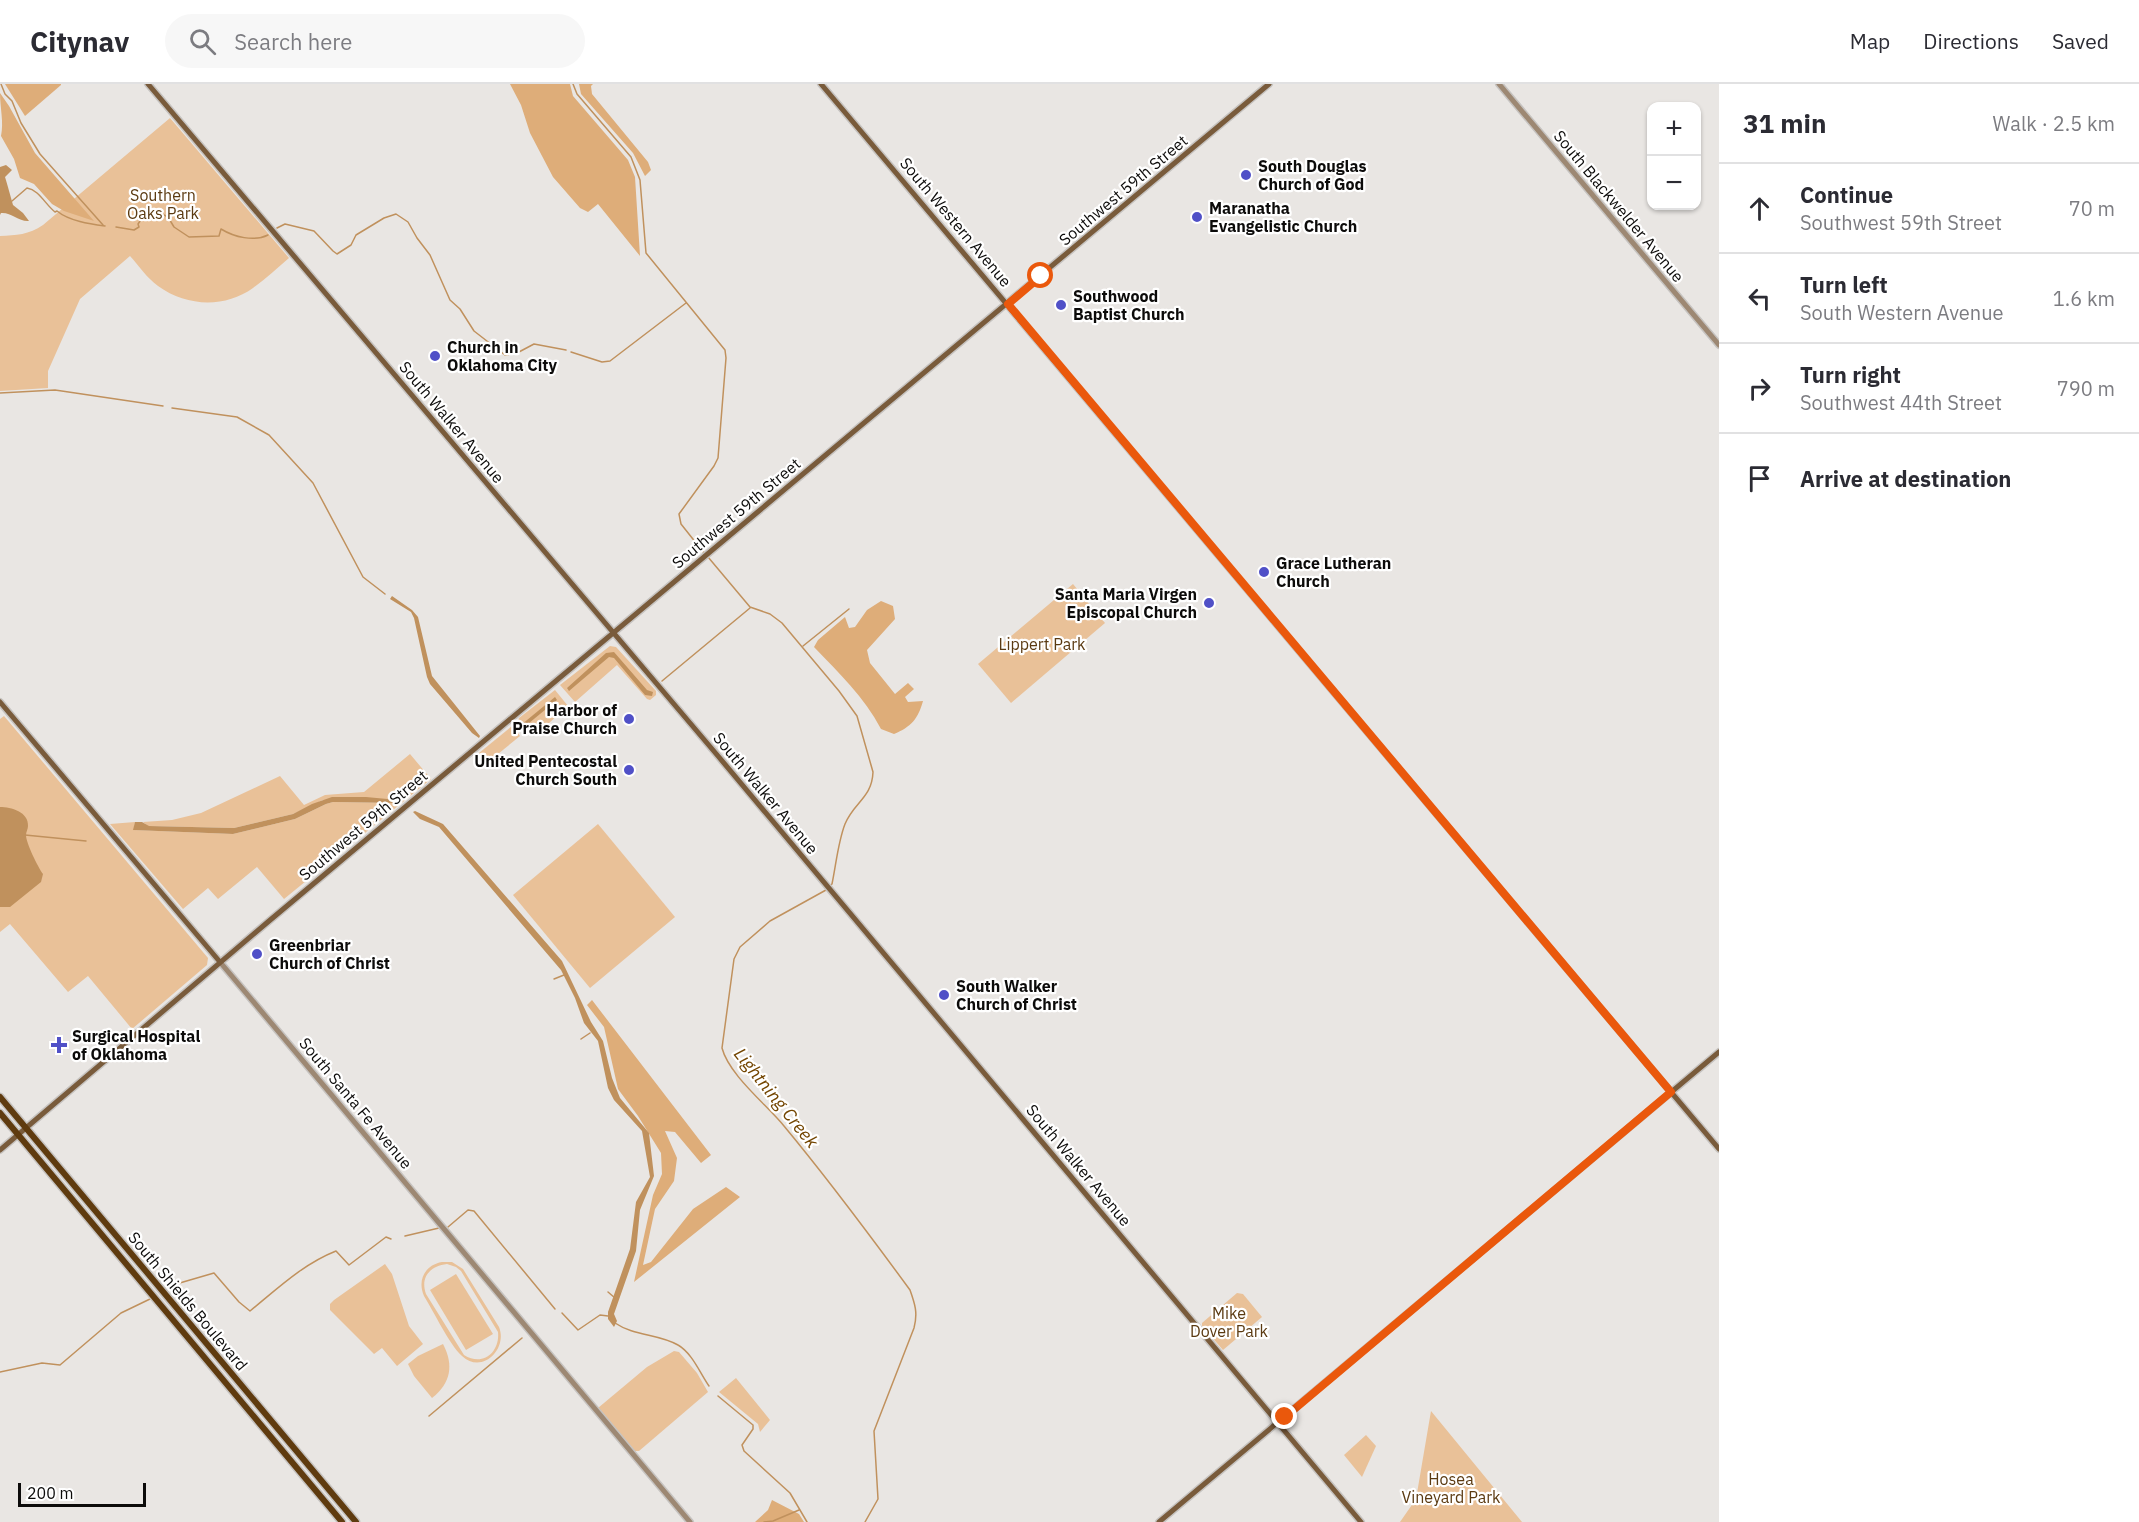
<!DOCTYPE html>
<meta charset="utf-8">
<style>
:root{--surface:#fff;--page:#f7f7f7;--text:#2b2b33;--muted:#7c7c81;--line:#e1e1e2}
body{margin:0;font-family:"IBM Plex Sans",sans-serif;background:var(--page);color:var(--text)}
.controls{position:absolute;right:18px;top:18px;display:grid;overflow:hidden;border-radius:12px;box-shadow:0 2px 4px #0004}
.controls button{width:54px;height:54px;display:grid;place-items:center;padding:0;border:0;border-bottom:2px solid var(--line);background:var(--surface);color:var(--text);font:30px sans-serif}
.scale{position:absolute;left:18px;bottom:15px;width:128px;box-sizing:border-box;padding-left:6px;border:3px solid #0c0b0a;border-top:0;font-size:16px;line-height:21px;white-space:nowrap;color:#0c0b0a;-webkit-text-stroke:4px #fff;paint-order:stroke}
.stop{position:absolute;width:18px;height:18px;margin:-14px;border:4px solid #ea580c;border-radius:50%;background:#fff}
.stop.end{background:#ea580c;border-color:#fff;box-shadow:0 2px 6px #0008}
.list{margin:0;padding:0;list-style:none}
h2{display:flex;justify-content:space-between;align-items:center;height:78px;margin:0;padding:0 24px;font-size:26px}
h2 small{font-size:20px;font-weight:400;color:var(--muted)}
.list li{display:grid;grid-template-columns:39px 1fr auto;gap:18px;align-items:center;box-sizing:border-box;height:90px;padding:0 24px;border-top:2px solid var(--line)}
.list b{display:block;font-size:22px;white-space:nowrap}
.list p{margin:0;font-size:20px;white-space:nowrap;color:var(--muted)}
.list em{font-size:20px;font-style:normal;color:var(--muted)}
.icon{flex:none;width:33px;height:33px;fill:none;stroke:currentColor;stroke-width:2;stroke-linecap:round;stroke-linejoin:round}
.map{position:relative;flex:none;width:1719px;height:1438px;overflow:hidden}
header{display:flex;align-items:center;gap:36px;box-sizing:border-box;height:84px;padding:0 30px;background:var(--surface);border-bottom:2px solid var(--line)}
header strong{font-size:28px}
nav{display:flex;gap:33px;margin-inline-start:auto;font-size:21px}
.search{width:420px;height:54px;background:var(--page);display:flex;align-items:center;gap:15px;box-sizing:border-box;padding:0 21px;border-radius:33px;color:var(--muted);font-size:22px}
main{display:flex}
aside{flex:1;background:var(--surface)}
.map>svg:first-child{display:block}
</style>
<header>
<strong>Citynav</strong>
<div class="search"><svg class="icon" aria-label="search" viewBox="0 0 24 24"><circle cx="10" cy="10" r="6"/><path d="M15 15l6 6"/></svg>Search here</div>
<nav><a>Map</a><a>Directions</a><a>Saved</a></nav>
</header>
<main>
<div class="map">
<svg width="1719" height="1438" viewBox="0 0 1719 1438">
<rect width="100%" height="100%" fill="#e9e6e3"/>
<!-- green -->
<g fill="#e9c198" fill-rule="evenodd">
<path d="M170,34l119,140c-12,10 -23,21 -36,30 -28,20 -66,19 -95,-2 -11,-8 -19,-20 -28,-30l-50,43 -32,72v17l-48,3v-155c16,-1 29,-1 43,-11z"/>
<path d="M1073,500l32,39 -94,80 -33,-39z"/>
<path d="M610,562l6,1 40,44v4l-6,5 -3,-1 -30,-34 -42,37 -15,-17z"/>
<path d="M555,606l13,16 -29,26h-3l-6,-7 -7,5 -5,-9 1,-3z"/>
<path d="M4,632l204,242 -1,7 -75,64 -44,-53 -20,16 -58,-68 -10,8v-213z"/>
<path d="M512,642l3,2 5,8 -38,31 -6,-9 3,-5z"/>
<path d="M410,670l21,25 -147,120 -27,-32 -39,32 -10,-11 -25,21 -73,-85 25,-2 -1,8 99,4 62,-15 31,-15 7,-2 64,1 -74,-3 -30,14 -59,14 -86,-2 -5,-4 29,-2 29,-7 79,-37 24,29 21,-10 39,-3z"/>
<path d="M598,740l77,93 -85,71 -77,-93z"/>
<path d="M442,1178h10l11,7 36,58c9,22 -17,48 -37,29 -13,-12 -28,-44 -38,-60 -7,-16 1,-31 18,-34zM447,1180l9,3 5,4 37,61c2,20 -15,35 -34,23l-38,-61c-6,-17 4,-28 21,-30z"/>
<path d="M385,1180l7,10 17,52 14,18 -26,22 -15,-18 -8,6 -44,-44v-6l4,-4z"/>
<path d="M456,1190l37,60 -27,16 -36,-60z"/>
<path d="M1237,1209l6,1 19,23 -39,33 -21,-24v-3z"/>
<path d="M443,1260c11,21 8,39 -11,54l-18,-22 -6,-12 10,-8z"/>
<path d="M674,1267l5,1 18,21 11,19 -69,59h-4l-37,-43 49,-41z"/>
<path d="M736,1294l34,42 -10,12 -2,-8 -39,-32z"/>
<path d="M1431,1327l91,111h-122l16,-23z"/>
<path d="M1366,1351l10,11 -14,31 -18,-22z"/>
</g>
<!-- forest -->
<g fill="#dead79">
<path d="M5,0h56v1l-36,31z"/>
<path d="M510,0h60l3,12 55,64 7,17 5,79 -42,-52 -10,8 -8,-4 -27,-31 -23,-44 -9,-28z"/>
<path d="M579,0h14l-2,2 1,8 56,68 3,8 -6,6 -12,-23 -52,-59z"/>
<path d="M0,9l9,13 26,47 59,68 -30,-10 -12,-7 -18,-20 -14,-6 -6,-19 -13,-23c3,-14 -1,-28 -1,-43z"/>
<path d="M881,517l12,5 2,13 -28,31 3,13 25,31 13,-11 6,6 -9,8 3,5 15,-1c-5,18 -12,26 -29,33l-13,-5c-17,-32 -42,-56 -67,-82l4,-7 27,-23 4,11 6,-1 12,-17z"/>
<path d="M592,916l119,155 -10,8 -26,-31 -10,-1 12,27 -3,23 -19,28 -12,56 8,-3 42,-53 33,-22 14,10 -106,85 19,-87 9,-21 -1,-21 -23,-37 -20,-27 -14,-62 -17,-22z"/>
<path d="M772,1416l27,14 5,8h-49l13,-12z"/>
</g>
<!-- water -->
<g fill="#c0915d">
<path d="M6,81l6,5 -7,7c3,10 5,17 8,28l10,8 6,8c-10,1 -18,-9 -28,-8l-1,2v-48z"/>
<path d="M392,512l20,14 6,7 14,59 48,60 -1,2 -7,-5 -42,-49 -3,-7 -13,-59 -3,-6 -21,-13z"/>
<path d="M614,568l33,38 6,2 -1,4 -7,-1 -31,-37 -5,-1 -40,34 -2,-3 39,-35z"/>
<path d="M555,613l2,3 -34,28 -2,-3z"/>
<path d="M332,713h34l32,3v3l-65,-1 -7,2 -31,15 -62,15 -100,-4 2,-8h7l7,4 85,2 59,-14 19,-10z"/>
<path d="M0,723c11,0 29,5 28,19 0,3 -2,6 -2,9 0,8 12,32 17,39l-2,8 -31,25h-10z"/>
<path d="M415,727l28,13 119,137 29,61 12,19 9,37 8,20 29,35 5,43 -14,34 -4,41 -22,63 3,7 -3,6 -6,-8v-7l22,-63 6,-47 14,-25 -8,-46 -28,-31 -6,-12 -10,-47 -14,-18 -9,-25 -14,-28 -122,-143 -19,-8 -7,-7z"/>
</g>
<g fill="none" stroke-linecap="round" stroke-linejoin="round">
<!-- stream -->
<g stroke="#c0915d" stroke-width="1.5">
<path d="M1,0l4,10 7,7 9,22 19,31 63,71"/>
<path d="M573,0l4,10 54,63 9,23 6,73 79,97 1,8 -8,100 -4,8 -35,48 2,10 23,29"/>
<path d="M12,117l15,-13c12,2 18,16 28,24l2,-1c12,10 33,13 48,15"/>
<path d="M116,143l18,3 5,-3 -1,-3 7,-10 9,-4 14,7 6,10 15,10 30,-1 2,-7c13,8 33,13 47,6"/>
<path d="M277,144l8,-4 29,7 19,20 4,3 14,-9 5,-10 28,-17 12,-4 12,8 9,16 13,17 20,45 10,9 14,22 31,24 12,-2 17,-9 32,6"/>
<path d="M571,268l31,10 8,-1 76,-58"/>
<path d="M0,309l55,-3 108,16"/>
<path d="M172,324l65,9 32,18 44,48 50,94 22,17"/>
<path d="M708,473l42,50 20,7 12,9 57,68 18,25 16,56c-1,26 -19,30 -28,52 -7,18 -9,41 -13,60l-3,2"/>
<path d="M803,562l46,-37"/>
<path d="M662,597l88,-73"/>
<path d="M25,751l61,6"/>
<path d="M826,806l-56,31 -30,26 -6,12 -12,89c7,27 45,57 62,78 44,53 85,108 126,164 5,14 8,23 4,38l-40,103 4,68 -13,23"/>
<path d="M554,895l10,-4"/>
<path d="M581,955l9,-6"/>
<path d="M448,1143l20,-17 6,1 81,98"/>
<path d="M405,1152l34,-8"/>
<path d="M166,1203l48,-14 25,29 11,9c27,-22 53,-47 86,-60l13,14 37,-28 5,2"/>
<path d="M608,1208l7,6"/>
<path d="M562,1229l16,17 22,-15 8,1"/>
<path d="M615,1239c19,13 45,11 63,22 14,8 22,28 31,41"/>
<path d="M0,1288l42,-9 18,2 61,-52 29,-14"/>
<path d="M718,1312l35,29v4l-11,16 2,6 46,42 17,29"/>
<path d="M429,1332l93,-78"/>
<path d="M764,1438l9,-1 26,-11"/>
</g>
<defs>
<g id="tertiary">
<path d="M1499,0l220,261"/>
<path d="M220,878l470,560"/>
</g>
<g id="secondary">
<path d="M148,0l570,672 643,766"/>
<path d="M821,0l898,1065"/>
<path d="M0,618l220,260"/>
<path d="M0,1066l269,-229 1000,-837"/>
<path d="M1159,1438l560,-470"/>
</g>
<g id="primary">
<path d="M0,1013l356,425"/>
<path d="M0,1029l342,409"/>
</g>
</defs>
<!-- tertiary casing -->
<use href="#tertiary" stroke="#c6c3c0" stroke-width="8"/>
<!-- secondary casing -->
<use href="#secondary" stroke="#c6c3c0" stroke-width="8"/>
<!-- primary casing -->
<use href="#primary" stroke="#c6c3c0" stroke-width="9"/>
<!-- tertiary -->
<use href="#tertiary" stroke="#9d8873" stroke-width="5"/>
<!-- secondary -->
<use href="#secondary" stroke="#795b3b" stroke-width="5"/>
<!-- primary -->
<use href="#primary" stroke="#5f3b0f" stroke-width="6"/>
</g>
<g fill="none" stroke-linecap="round" stroke-linejoin="round">
<!-- route -->
<path stroke="#ea580c" stroke-width="8" d="M1041,192l-33,28 663,788 -386,325"/>
</g>
<!-- markers -->
<g fill="#5050c7" stroke="#fff" stroke-width="2">
<circle cx="1246" cy="91" r="6"/>
<circle cx="1197" cy="133" r="6"/>
<circle cx="1061" cy="221" r="6"/>
<circle cx="435" cy="272" r="6"/>
<circle cx="1264" cy="488" r="6"/>
<circle cx="1209" cy="519" r="6"/>
<circle cx="629" cy="635" r="6"/>
<circle cx="629" cy="686" r="6"/>
<circle cx="257" cy="870" r="6"/>
<circle cx="944" cy="911" r="6"/>
<path d="M56 952h6v6h6v6h-6v6h-6v-6h-6v-6h6z"/>
</g>
<g text-anchor="middle" stroke-width="4.5" stroke-linejoin="round" paint-order="stroke">
<!-- poi labels -->
<g font-size="16" font-weight="bold" fill="#0c0b0a" stroke="#fff" text-anchor="start">
<text x="1258" y="88">South Douglas<tspan x="1258" dy="18">Church of God</tspan></text>
<text x="1209" y="130">Maranatha<tspan x="1209" dy="18">Evangelistic Church</tspan></text>
<text x="1073" y="218">Southwood<tspan x="1073" dy="18">Baptist Church</tspan></text>
<text x="447" y="269">Church in<tspan x="447" dy="18">Oklahoma City</tspan></text>
<text x="1276" y="485">Grace Lutheran<tspan x="1276" dy="18">Church</tspan></text>
<text x="1197" y="516" text-anchor="end">Santa Maria Virgen<tspan x="1197" dy="18">Episcopal Church</tspan></text>
<text x="617" y="632" text-anchor="end">Harbor of<tspan x="617" dy="18">Praise Church</tspan></text>
<text x="617" y="683" text-anchor="end">United Pentecostal<tspan x="617" dy="18">Church South</tspan></text>
<text x="269" y="867">Greenbriar<tspan x="269" dy="18">Church of Christ</tspan></text>
<text x="956" y="908">South Walker<tspan x="956" dy="18">Church of Christ</tspan></text>
<text x="72" y="958">Surgical Hospital<tspan x="72" dy="18">of Oklahoma</tspan></text>
</g>
<!-- street labels -->
<g font-size="16" fill="#0c0b0a" stroke="#fff">
<text transform="translate(1123 106) rotate(-40)" y="6">Southwest 59th Street</text>
<text transform="translate(1619 122) rotate(50)" y="6">South Blackwelder Avenue</text>
<text transform="translate(956 138) rotate(50)" y="6">South Western Avenue</text>
<text transform="translate(452 338) rotate(50)" y="6">South Walker Avenue</text>
<text transform="translate(736 429) rotate(-40)" y="6">Southwest 59th Street</text>
<text transform="translate(766 709) rotate(50)" y="6">South Walker Avenue</text>
<text transform="translate(363 741) rotate(-40)" y="6">Southwest 59th Street</text>
<text transform="translate(356 1019) rotate(50)" y="6">South Santa Fe Avenue</text>
<text transform="translate(1079 1081) rotate(50)" y="6">South Walker Avenue</text>
<text transform="translate(188 1217) rotate(50)" y="6">South Shields Boulevard</text>
</g>
<!-- park labels -->
<g font-size="16" fill="#5b3a11" stroke="#fff">
<text x="163" y="117">Southern<tspan x="163" dy="18">Oaks Park</tspan></text>
<text x="1042" y="566">Lippert Park</text>
<text x="1229" y="1235">Mike<tspan x="1229" dy="18">Dover Park</tspan></text>
<text x="1451" y="1401">Hosea<tspan x="1451" dy="18">Vineyard Park</tspan></text>
</g>
<!-- water labels -->
<g font-size="18" font-style="italic" fill="#734500" stroke="#fff">
<text transform="translate(776 1014) rotate(51)" y="6">Lightning Creek</text>
</g>
</g>
</svg>
<div class="controls">
<button>+</button>
<button>−</button>
</div>
<div class="scale">200 m</div>
<div class="stop" style="left:1041px;top:192px"></div>
<div class="stop end" style="left:1285px;top:1333px"></div>
</div>
<aside>
<h2>31 min<small>Walk · 2.5 km</small></h2>
<ul class="list">
<li><svg class="icon" aria-label="ahead" viewBox="0 0 24 24"><path d="M12 20V5M6 11l6-6 6 6"/></svg><div><b>Continue</b><p>Southwest 59th Street</p></div><em>70 m</em></li>
<li><svg class="icon" aria-label="left" viewBox="0 0 24 24"><path d="M17 20v-9H6M10 6l-5 5 5 5"/></svg><div><b>Turn left</b><p>South Western Avenue</p></div><em>1.6 km</em></li>
<li><svg class="icon" aria-label="right" viewBox="0 0 24 24"><path d="M7 20v-9h11M14 6l5 5-5 5"/></svg><div><b>Turn right</b><p>Southwest 44th Street</p></div><em>790 m</em></li>
<li><svg class="icon" aria-label="arrive" viewBox="0 0 24 24"><path d="M6 21V4h12l-3 4 3 4H6"/></svg><div><b>Arrive at destination</b></div></li>
</ul>
</aside>
</main>
